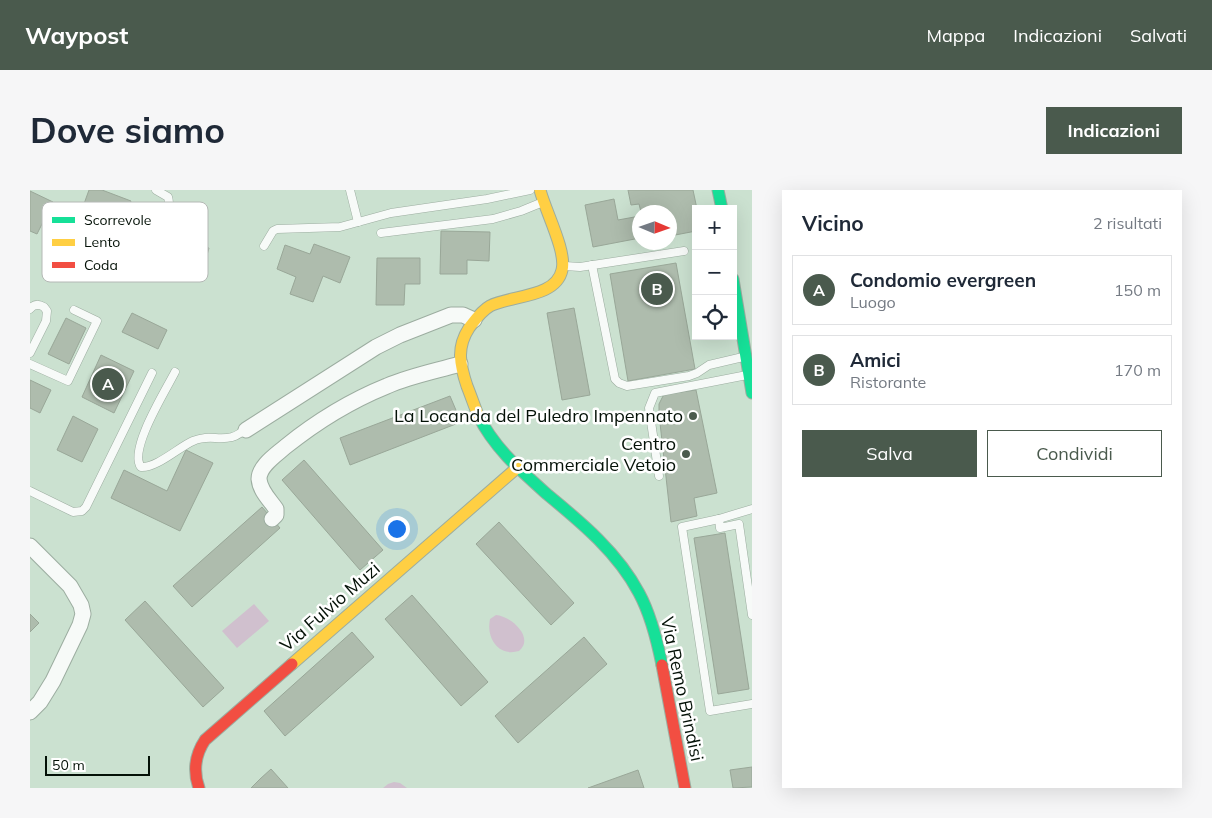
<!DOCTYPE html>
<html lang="it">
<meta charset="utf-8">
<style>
:root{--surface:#fff;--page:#f6f6f7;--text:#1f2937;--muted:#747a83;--line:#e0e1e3;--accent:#4a5a4d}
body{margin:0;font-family:Mulish,sans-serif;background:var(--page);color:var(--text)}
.controls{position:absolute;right:15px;top:15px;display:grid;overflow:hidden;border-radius:0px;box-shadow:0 5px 20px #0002}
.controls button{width:45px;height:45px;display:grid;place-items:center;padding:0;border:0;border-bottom:1px solid var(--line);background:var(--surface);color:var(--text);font:25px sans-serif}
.compass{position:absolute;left:602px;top:15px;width:45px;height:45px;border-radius:50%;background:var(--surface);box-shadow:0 5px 20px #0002;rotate:92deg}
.scale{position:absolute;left:15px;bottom:12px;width:105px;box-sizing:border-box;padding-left:5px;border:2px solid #041107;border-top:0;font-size:14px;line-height:18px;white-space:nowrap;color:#041107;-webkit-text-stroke:4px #fff;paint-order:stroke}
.you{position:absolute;left:366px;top:338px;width:18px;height:18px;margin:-12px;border:4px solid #fff;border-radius:50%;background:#1a73e8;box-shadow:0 0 0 8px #1a73e833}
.badge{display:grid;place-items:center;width:32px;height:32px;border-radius:50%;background:var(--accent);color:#fff;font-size:16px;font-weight:700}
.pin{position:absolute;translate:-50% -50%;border:2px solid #fff;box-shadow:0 1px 5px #0006}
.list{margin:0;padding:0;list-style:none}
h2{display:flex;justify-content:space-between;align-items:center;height:65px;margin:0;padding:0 20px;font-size:21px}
h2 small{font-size:16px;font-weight:400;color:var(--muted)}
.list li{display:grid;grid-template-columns:32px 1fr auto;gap:15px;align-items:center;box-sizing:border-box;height:70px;margin:0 10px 10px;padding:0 10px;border:1px solid var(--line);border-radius:0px}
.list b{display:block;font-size:19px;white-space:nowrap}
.list p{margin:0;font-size:16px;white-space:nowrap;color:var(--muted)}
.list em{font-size:16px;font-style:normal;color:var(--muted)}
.actions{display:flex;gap:10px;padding:15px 20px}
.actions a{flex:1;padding:11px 0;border:1px solid var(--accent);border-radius:0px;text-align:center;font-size:18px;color:var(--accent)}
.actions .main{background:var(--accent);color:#fff}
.icon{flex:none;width:28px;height:28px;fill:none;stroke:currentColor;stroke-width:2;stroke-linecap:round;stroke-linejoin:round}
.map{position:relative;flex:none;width:722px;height:598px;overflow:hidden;border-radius:0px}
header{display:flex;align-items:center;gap:30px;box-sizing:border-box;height:70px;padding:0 25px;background:var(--accent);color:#fff}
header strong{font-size:24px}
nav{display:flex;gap:28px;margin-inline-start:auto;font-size:18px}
.intro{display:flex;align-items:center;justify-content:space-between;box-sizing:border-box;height:120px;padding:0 30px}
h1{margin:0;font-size:35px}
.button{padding:12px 22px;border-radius:0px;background:var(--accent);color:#fff;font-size:18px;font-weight:700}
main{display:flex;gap:30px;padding:0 30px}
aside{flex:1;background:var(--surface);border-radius:0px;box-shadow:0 5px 20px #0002}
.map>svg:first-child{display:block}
</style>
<header>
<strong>Waypost</strong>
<nav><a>Mappa</a><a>Indicazioni</a><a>Salvati</a></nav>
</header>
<div class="intro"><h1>Dove siamo</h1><a class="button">Indicazioni</a></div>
<main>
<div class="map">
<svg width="722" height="598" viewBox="0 0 722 598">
<rect width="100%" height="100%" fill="#cbe1d0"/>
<!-- green -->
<g fill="#d0c0ce">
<path d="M224,414l15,17 -32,27 -15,-17z"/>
<path d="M466,425c15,1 39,23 23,36 -21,6 -33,-13 -29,-32z"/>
<path d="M364,592l6,1 7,5h-24l5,-4z"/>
</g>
<!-- building -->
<g fill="#aebcad" stroke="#99a798">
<path d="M59,0h13l29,11 -11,29 -40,-15z"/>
<path d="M598,0h65l4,19 -1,22 -26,5v-24h-29l-2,-8 -8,1z"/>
<path d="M0,1l23,11 -16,32 -7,-3z"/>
<path d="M584,9l4,21 22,-4v22l-47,9 -8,-42z"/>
<path d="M142,26l29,8 -6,21 14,3 -7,25 -42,-11z"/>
<path d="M411,41l49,1 -1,29 -22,-1v14h-27z"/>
<path d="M284,54l36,13 -10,26 -17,-7 -10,26 -23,-8 6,-17 -19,-8 8,-24 25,9z"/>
<path d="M347,68h43v26h-15l-1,21h-28z"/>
<path d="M646,73l19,106 -67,12 -18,-107z"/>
<path d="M544,118l16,87 -28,5 -15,-87z"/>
<path d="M102,123l35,17 -9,19 -36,-17z"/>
<path d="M36,128l20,10 -17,36 -21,-10z"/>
<path d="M71,165l33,16 -20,42 -32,-16z"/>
<path d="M0,190l21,10 -11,23 -10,-5z"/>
<path d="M666,200l21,103 -23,5 3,18 -26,6 -12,-108v-10l4,-8 4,-2z"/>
<path d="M420,206l11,26 -111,43 -10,-27z"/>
<path d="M43,226l25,13 -16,33 -25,-12z"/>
<path d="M156,260l27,13 -33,68 -69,-33 13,-28 43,21z"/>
<path d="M274,270l79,90 -23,20 -78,-90z"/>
<path d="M232,317l18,21 -88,79 -19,-21z"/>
<path d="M469,332l75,81 -23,22 -75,-81z"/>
<path d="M695,343l24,156 -31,5 -24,-156z"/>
<path d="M382,405l76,87 -27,24 -76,-87z"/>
<path d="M115,411l79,87 -21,19 -78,-87z"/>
<path d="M0,424l9,9 -9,9z"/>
<path d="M322,442l22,25 -89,79 -21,-25z"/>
<path d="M554,447l23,27 -89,79 -23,-27z"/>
<path d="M722,577v20l-19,1 -3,-18z"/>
<path d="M241,579l17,19h-37l9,-9z"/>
<path d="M608,580l6,18h-56z"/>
</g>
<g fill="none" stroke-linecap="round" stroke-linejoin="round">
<defs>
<g id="lane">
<path d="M320,0l8,32"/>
<path d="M106,23c14,4 38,4 32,-16l-12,-7"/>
<path d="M351,43l112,-14 28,-8 22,-9"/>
<path d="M234,56l9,-15 4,-2 63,-2 51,-14 96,-14 43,-9"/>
<path d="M562,75l23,114 4,4 8,3 62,-10 8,-3 12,-8 34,-8"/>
<path d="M535,76l15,1 104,-16"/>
<path d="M0,119c4,-5 9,-5 14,-2l3,4 -1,10 -16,32"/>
<path d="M0,174l38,17 29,-60 -23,-11"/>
<path d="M145,182c-9,18 -47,78 -34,95 16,1 38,-20 52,-26 16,-7 25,0 39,-4 5,-1 9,-5 14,-7"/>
<path d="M629,286l-10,-68 6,-15 92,-18"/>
<path d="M0,301l43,21 9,-1 4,-4 66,-134"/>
<path d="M722,319l-33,10 -37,8 28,184 42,-7"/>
<path d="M689,329l1,9 19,-4 13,91"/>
</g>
<g id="street">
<path d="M216,240l130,-83 24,-12 51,-20h12l11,5"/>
<path d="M242,329l4,-4v-6c-6,-9 -16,-18 -17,-30 0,-13 17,-24 26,-32 31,-25 65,-46 102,-61 23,-10 49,-15 73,-22"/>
<path d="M0,356l40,40 11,19 2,9 -3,11 -27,56 -13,21 -10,10"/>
</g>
<g id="fast">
<path d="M688,0l4,19"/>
<path d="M703,89l19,114"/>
<path d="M448,225c16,33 43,56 70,80 34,28 70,58 91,98 12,22 18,47 23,72"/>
</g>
<g id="slow">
<path d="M448,225c-4,-10 -7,-19 -11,-29 -7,-21 -11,-38 2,-58 6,-8 12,-17 21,-22 21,-11 66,-8 72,-36 5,-18 -17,-60 -22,-80"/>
<path d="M262,474l226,-197"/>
</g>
<g id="jam">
<path d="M632,475l23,123"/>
<path d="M169,598c-6,-17 -4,-33 6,-48l87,-76"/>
</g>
</defs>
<!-- lane casing -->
<use href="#lane" stroke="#9cada0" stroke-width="9"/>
<!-- street casing -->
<use href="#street" stroke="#9cada0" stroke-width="17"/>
<!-- fast casing -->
<use href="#fast" stroke="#9cada0" stroke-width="13"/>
<!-- slow casing -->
<use href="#slow" stroke="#9cada0" stroke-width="13"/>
<!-- jam casing -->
<use href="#jam" stroke="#9cada0" stroke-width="13"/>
<!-- lane -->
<use href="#lane" stroke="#f7faf8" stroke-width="8"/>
<!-- street -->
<use href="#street" stroke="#f7faf8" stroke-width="15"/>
<!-- fast -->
<use href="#fast" stroke="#16e098" stroke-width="11"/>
<!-- slow -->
<use href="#slow" stroke="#ffcf43" stroke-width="11"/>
<!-- jam -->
<use href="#jam" stroke="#f24e42" stroke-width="11"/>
</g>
<!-- markers -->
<g fill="#4a5a4d" stroke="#fff" stroke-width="2">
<circle cx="663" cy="226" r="5"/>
<circle cx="656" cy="264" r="5"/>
</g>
<g text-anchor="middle" stroke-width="5" stroke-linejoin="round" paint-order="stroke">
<!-- poi labels -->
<g font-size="18" fill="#041107" stroke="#fff" text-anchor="end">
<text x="653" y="232">La Locanda del Puledro Impennato</text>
<text x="646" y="260">Centro<tspan x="646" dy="21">Commerciale Vetoio</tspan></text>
</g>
<!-- street labels -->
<g font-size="18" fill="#041107" stroke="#fff">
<text transform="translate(300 417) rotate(-41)" y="6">Via Fulvio Muzi</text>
<text transform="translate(652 499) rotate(78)" y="6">Via Remo Brindisi</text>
</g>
</g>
<!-- legend -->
<rect x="12" y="12" width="166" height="80" rx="8" fill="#fff" stroke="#b4b8b5" stroke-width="1"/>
<rect x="22" y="27" width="23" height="6" fill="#16e098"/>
<rect x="22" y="49" width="23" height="7" fill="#ffcf43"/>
<rect x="22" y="72" width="23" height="6" fill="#f24e42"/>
<g font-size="14" fill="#041107">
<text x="54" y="35">Scorrevole</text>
<text x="54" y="57">Lento</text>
<text x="54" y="80">Coda</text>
</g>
</svg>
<div class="controls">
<button>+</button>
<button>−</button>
<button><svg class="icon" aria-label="locate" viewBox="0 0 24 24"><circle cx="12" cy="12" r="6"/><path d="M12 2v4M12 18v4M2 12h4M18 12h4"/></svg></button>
</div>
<svg class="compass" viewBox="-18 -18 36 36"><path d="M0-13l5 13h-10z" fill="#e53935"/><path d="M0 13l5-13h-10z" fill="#747a83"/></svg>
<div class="scale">50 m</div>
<div class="you"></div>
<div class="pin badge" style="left:78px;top:194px">A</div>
<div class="pin badge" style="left:627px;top:99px">B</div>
</div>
<aside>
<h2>Vicino<small>2 risultati</small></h2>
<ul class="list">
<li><span class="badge">A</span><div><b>Condomio evergreen</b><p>Luogo</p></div><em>150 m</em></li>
<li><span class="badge">B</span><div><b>Amici</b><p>Ristorante</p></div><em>170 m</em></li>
</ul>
<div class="actions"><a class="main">Salva</a><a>Condividi</a></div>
</aside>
</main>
